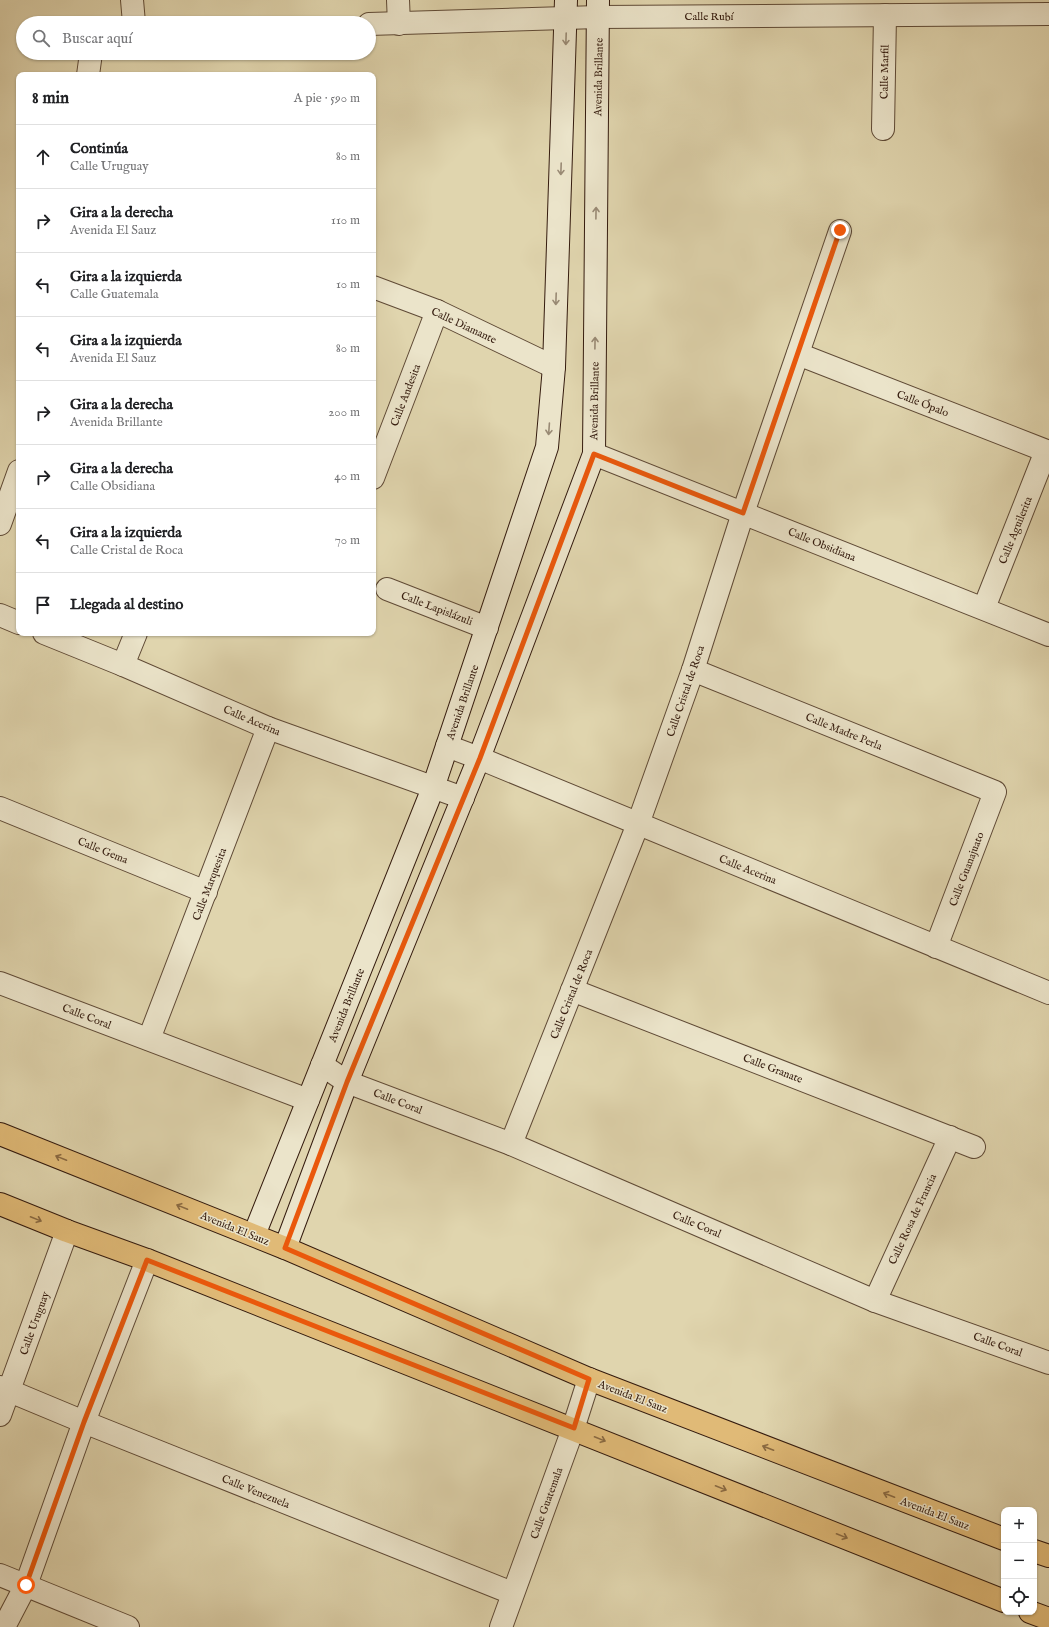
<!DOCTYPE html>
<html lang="es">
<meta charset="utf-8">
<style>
:root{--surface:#fff;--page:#f2f2f2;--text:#202124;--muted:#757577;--line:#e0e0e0}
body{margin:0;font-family:"IM FELL English",serif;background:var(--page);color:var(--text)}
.controls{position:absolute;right:12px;bottom:12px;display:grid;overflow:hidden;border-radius:8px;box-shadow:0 1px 3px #0004}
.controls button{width:36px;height:36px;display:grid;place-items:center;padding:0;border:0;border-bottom:1px solid var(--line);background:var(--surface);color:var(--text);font:20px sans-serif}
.stop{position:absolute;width:12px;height:12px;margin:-9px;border:3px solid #ea580c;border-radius:50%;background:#fff}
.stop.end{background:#ea580c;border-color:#fff;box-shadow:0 1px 4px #0008}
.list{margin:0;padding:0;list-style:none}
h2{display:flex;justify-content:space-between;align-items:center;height:52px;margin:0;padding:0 16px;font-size:17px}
h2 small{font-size:13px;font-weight:400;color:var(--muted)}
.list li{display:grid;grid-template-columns:26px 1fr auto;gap:12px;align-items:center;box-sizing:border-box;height:64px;padding:0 16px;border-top:1px solid var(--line)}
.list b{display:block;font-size:15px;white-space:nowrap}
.list p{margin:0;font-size:13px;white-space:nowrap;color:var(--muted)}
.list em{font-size:13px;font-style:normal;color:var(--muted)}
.icon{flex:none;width:22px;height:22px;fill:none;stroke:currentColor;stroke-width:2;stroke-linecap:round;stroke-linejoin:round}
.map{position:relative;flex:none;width:1049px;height:1627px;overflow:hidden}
.search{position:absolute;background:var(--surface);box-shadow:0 1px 3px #0004;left:16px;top:16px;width:360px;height:44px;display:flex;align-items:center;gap:10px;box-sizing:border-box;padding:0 14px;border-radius:22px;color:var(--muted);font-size:15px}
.panel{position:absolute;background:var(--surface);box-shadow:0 1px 3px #0004;left:16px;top:72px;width:360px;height:564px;border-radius:8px}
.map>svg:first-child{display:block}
</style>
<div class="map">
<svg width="1049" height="1627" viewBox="0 0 1049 1627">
<rect width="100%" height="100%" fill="#e0d5ae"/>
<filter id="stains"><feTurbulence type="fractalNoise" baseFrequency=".005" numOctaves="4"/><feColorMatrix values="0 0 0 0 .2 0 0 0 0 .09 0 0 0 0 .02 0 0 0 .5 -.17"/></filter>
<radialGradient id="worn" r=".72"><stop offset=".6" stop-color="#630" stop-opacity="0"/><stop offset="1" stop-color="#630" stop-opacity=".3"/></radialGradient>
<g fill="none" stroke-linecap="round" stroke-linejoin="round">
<defs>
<g id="street">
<path d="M132,0l2,23"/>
<path d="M398,0l1,24"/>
<path d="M369,24l229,-7 451,-3"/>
<path d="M88,75l3,-22"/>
<path d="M883,129l2,-114"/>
<path d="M373,287l64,24 117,56"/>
<path d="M798,354l251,98"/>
<path d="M594,454l455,181"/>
<path d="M373,478l64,-167"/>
<path d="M0,524l19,-53"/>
<path d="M387,589l100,39"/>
<path d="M984,608l62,-157"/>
<path d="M0,615l19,8"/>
<path d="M44,633l79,32 145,63 195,70"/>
<path d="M123,665l13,-32"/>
<path d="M693,670l302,122 -59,155"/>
<path d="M447,746l32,12 570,235"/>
<path d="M0,808l206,84"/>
<path d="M0,983l308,117"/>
<path d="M572,990l402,157"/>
<path d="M149,1039l119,-311"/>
<path d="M322,1065l25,17 164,62 364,157 174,62"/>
<path d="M511,1144l127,-320 55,-154 50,-157 97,-282"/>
<path d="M875,1301l75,-164"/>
<path d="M0,1387l84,35 428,171"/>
<path d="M0,1415l67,-184"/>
<path d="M0,1575l128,52"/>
<path d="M4,1627l22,-42 58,-163 63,-162"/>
<path d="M501,1627l72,-198 16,-50"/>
</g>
<g id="secondary">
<path d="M254,1235l179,-447 114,-341 7,-80 12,-367"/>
<path d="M285,1248l62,-166 132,-324 115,-304 4,-454"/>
</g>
<g id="primary">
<path d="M0,1134l285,114 304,131 415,160"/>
<path d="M0,1204l67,27 80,29 857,341"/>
<path d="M1034,1551l15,5"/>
<path d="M1030,1612l19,7"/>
</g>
</defs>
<!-- street casing -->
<use href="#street" stroke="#5f4a36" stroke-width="24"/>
<!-- secondary casing -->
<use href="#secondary" stroke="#341b0e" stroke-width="24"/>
<!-- primary casing -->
<use href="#primary" stroke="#341b0e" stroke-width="24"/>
<!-- street -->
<use href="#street" stroke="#ebe4ca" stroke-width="22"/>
<!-- secondary -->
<use href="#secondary" stroke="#ebe4ca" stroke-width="22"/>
<!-- primary -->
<use href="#primary" stroke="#e0ba77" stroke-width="22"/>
</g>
<!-- one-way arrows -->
<defs><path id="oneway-shaft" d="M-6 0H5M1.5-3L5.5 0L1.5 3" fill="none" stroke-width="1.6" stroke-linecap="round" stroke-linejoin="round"/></defs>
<g stroke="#998a75">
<use href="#oneway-shaft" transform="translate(566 39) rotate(92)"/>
<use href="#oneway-shaft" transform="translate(561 169) rotate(92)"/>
<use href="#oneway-shaft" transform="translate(596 213) rotate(-89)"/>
<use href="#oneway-shaft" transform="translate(556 299) rotate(92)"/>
<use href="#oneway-shaft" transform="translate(595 343) rotate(-89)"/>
<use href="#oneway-shaft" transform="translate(549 429) rotate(94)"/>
</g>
<g stroke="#8a6a42">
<use href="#oneway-shaft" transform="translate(61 1158) rotate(-158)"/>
<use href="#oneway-shaft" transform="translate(182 1207) rotate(-158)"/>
<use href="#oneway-shaft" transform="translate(36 1219) rotate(22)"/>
<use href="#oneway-shaft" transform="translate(600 1439) rotate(22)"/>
<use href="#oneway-shaft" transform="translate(768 1448) rotate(-159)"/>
<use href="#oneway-shaft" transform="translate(721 1488) rotate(22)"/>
<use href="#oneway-shaft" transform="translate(889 1495) rotate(-159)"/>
<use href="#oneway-shaft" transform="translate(842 1536) rotate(22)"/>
</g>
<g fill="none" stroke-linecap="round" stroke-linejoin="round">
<!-- route -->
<path stroke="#ea580c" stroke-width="5" d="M26,1585l58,-163 63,-162 427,168 15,-49 -304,-131 62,-166 133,-324 114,-304 149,59 97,-283"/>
</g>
<g text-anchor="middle" stroke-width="3" stroke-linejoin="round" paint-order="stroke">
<!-- street labels -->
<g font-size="11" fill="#341b0e" stroke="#ebe4ca">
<text x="709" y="20">Calle Rubí</text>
<text transform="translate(884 72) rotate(-89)" y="4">Calle Marfil</text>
<text transform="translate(598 77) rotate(-89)" y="4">Avenida Brillante</text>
<text transform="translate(464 325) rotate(25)" y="4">Calle Diamante</text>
<text transform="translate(405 395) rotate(-69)" y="4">Calle Andesita</text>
<text transform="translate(594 401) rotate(-89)" y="4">Avenida Brillante</text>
<text transform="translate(923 403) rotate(21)" y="4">Calle Ópalo</text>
<text transform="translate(1015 530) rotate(-68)" y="4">Calle Aguilerita</text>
<text transform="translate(822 544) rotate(22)" y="4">Calle Obsidiana</text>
<text transform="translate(437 608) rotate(21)" y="4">Calle Lapislázuli</text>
<text transform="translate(685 691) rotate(-71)" y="4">Calle Cristal de Roca</text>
<text transform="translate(462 702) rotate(-71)" y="4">Avenida Brillante</text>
<text transform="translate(252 720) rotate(23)" y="4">Calle Acerina</text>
<text transform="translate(844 731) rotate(22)" y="4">Calle Madre Perla</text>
<text transform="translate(103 850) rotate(22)" y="4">Calle Gema</text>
<text transform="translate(748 869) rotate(22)" y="4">Calle Acerina</text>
<text transform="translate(966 869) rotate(-69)" y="4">Calle Guanajuato</text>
<text transform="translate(209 884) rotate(-69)" y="4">Calle Marquesita</text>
<text transform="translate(571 994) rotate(-68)" y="4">Calle Cristal de Roca</text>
<text transform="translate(346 1005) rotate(-68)" y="4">Avenida Brillante</text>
<text transform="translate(87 1016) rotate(21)" y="4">Calle Coral</text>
<text transform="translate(773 1068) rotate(21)" y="4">Calle Granate</text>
<text transform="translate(398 1101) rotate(21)" y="4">Calle Coral</text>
<text transform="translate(912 1219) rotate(-65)" y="4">Calle Rosa de Francia</text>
<text transform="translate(697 1224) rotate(23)" y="4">Calle Coral</text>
<text transform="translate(235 1228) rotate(22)" y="4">Avenida El Sauz</text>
<text transform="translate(34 1323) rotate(-70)" y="4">Calle Uruguay</text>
<text transform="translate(998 1344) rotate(20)" y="4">Calle Coral</text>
<text transform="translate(633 1396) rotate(21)" y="4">Avenida El Sauz</text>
<text transform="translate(256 1491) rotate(22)" y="4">Calle Venezuela</text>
<text transform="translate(546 1503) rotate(-70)" y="4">Calle Guatemala</text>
<text transform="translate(935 1513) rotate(21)" y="4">Avenida El Sauz</text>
</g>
</g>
<rect width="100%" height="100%" filter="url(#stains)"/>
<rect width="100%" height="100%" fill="url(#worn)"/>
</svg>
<div class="controls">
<button>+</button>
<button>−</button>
<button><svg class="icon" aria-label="locate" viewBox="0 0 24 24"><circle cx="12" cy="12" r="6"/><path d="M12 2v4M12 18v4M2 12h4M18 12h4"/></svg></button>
</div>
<div class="stop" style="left:26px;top:1585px"></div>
<div class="stop end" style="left:840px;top:230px"></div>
<div class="search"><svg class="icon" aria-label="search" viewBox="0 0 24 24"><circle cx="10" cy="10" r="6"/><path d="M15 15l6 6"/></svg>Buscar aquí</div>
<section class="panel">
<h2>8 min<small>A pie · 590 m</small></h2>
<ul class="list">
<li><svg class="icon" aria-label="ahead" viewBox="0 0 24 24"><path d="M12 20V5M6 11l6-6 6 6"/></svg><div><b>Continúa</b><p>Calle Uruguay</p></div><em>80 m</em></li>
<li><svg class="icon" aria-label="right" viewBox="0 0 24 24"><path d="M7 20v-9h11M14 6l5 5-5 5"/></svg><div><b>Gira a la derecha</b><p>Avenida El Sauz</p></div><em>110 m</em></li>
<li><svg class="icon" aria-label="left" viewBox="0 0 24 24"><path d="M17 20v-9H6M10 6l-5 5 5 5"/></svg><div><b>Gira a la izquierda</b><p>Calle Guatemala</p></div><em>10 m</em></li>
<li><svg class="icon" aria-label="left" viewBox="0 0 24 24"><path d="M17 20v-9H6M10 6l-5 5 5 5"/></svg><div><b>Gira a la izquierda</b><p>Avenida El Sauz</p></div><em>80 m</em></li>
<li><svg class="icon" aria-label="right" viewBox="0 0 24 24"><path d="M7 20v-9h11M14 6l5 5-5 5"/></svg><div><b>Gira a la derecha</b><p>Avenida Brillante</p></div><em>200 m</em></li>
<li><svg class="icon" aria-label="right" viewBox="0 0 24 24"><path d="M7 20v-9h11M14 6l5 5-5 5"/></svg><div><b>Gira a la derecha</b><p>Calle Obsidiana</p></div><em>40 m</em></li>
<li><svg class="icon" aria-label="left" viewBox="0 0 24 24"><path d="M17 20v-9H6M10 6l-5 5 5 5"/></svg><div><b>Gira a la izquierda</b><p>Calle Cristal de Roca</p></div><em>70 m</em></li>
<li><svg class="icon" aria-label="arrive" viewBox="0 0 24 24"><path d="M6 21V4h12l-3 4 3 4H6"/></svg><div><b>Llegada al destino</b></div></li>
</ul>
</section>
</div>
